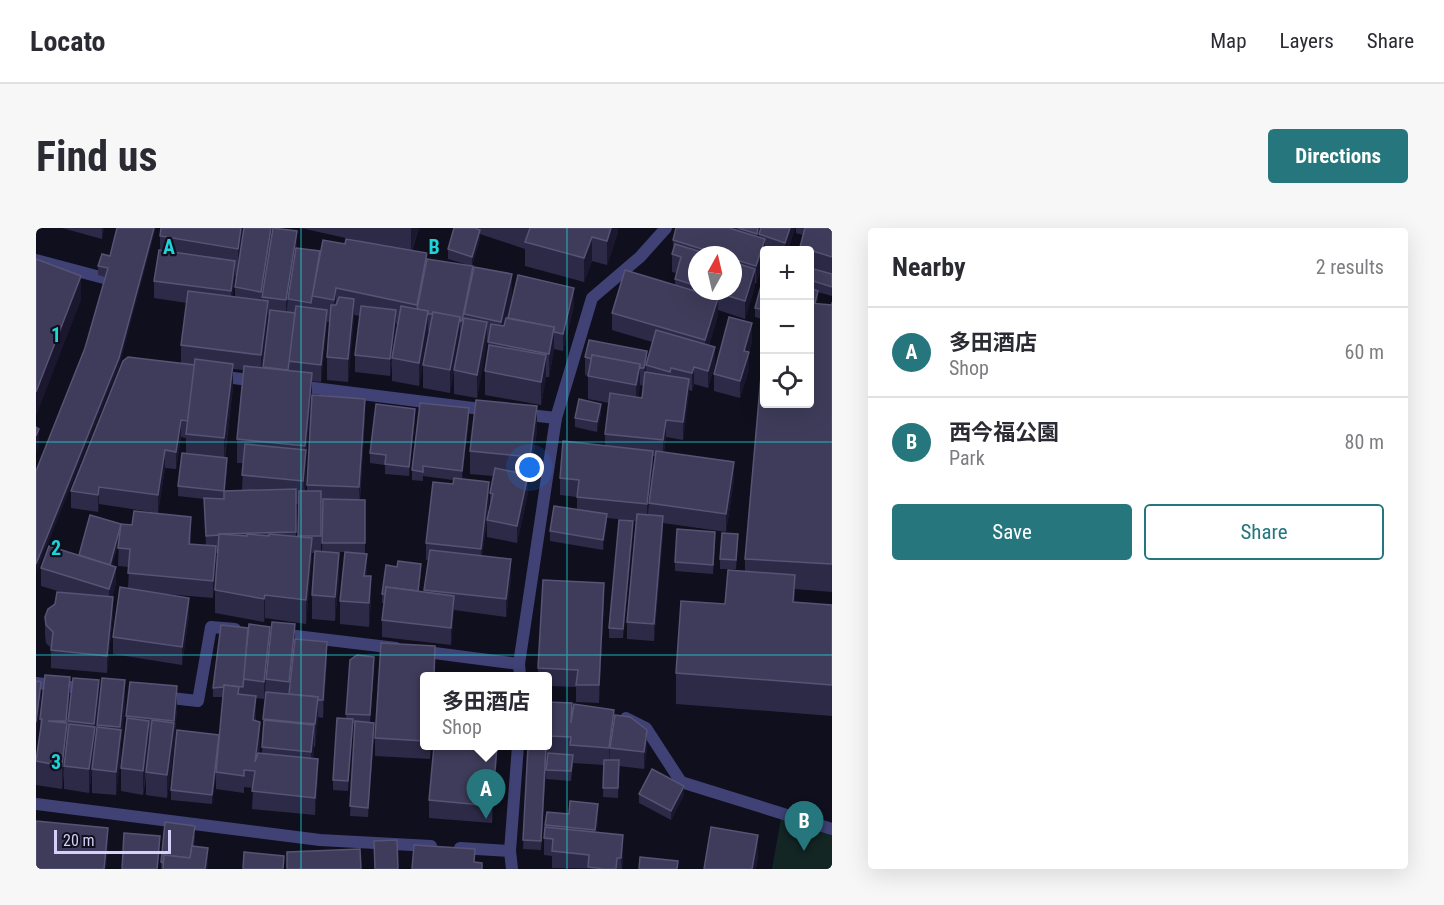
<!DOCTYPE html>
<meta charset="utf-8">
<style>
:root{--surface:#fff;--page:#f7f7f7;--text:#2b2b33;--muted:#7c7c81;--line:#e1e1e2;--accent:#25777d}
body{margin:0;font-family:"Roboto Condensed","Noto Sans JP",sans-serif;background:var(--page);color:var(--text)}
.controls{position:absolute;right:18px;top:18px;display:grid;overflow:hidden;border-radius:6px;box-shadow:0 6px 24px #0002}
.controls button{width:54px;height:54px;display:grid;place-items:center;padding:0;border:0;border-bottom:2px solid var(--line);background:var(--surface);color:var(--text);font:30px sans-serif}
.compass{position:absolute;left:652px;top:18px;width:54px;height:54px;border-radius:50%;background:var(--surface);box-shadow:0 6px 24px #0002;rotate:8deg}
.scale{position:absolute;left:18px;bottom:15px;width:117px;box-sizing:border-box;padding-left:6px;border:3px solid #d3d1f9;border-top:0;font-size:16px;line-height:21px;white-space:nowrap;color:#d3d1f9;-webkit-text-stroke:4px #100f1d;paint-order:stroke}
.you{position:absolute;left:494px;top:240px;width:21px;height:21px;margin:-15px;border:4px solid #fff;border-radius:50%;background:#1a73e8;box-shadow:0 0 0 9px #1a73e833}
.badge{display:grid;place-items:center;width:39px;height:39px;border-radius:50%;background:var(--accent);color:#fff;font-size:20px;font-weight:700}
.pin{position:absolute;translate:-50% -50px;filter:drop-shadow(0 2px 3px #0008)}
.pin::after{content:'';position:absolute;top:32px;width:21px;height:18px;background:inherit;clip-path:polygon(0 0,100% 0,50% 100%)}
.popup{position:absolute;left:384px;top:444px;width:132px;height:78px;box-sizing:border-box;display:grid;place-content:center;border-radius:6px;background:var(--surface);filter:drop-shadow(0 2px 4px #0005);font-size:20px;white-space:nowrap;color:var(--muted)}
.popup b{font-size:22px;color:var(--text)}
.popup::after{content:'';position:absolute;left:50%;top:100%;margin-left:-12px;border:12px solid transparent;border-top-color:var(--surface)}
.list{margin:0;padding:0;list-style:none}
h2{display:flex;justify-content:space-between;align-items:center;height:78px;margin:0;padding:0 24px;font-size:26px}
h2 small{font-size:20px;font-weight:400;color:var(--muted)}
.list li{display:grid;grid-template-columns:39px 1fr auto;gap:18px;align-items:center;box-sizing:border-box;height:90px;padding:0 24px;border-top:2px solid var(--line)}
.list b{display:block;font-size:22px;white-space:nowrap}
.list p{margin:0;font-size:20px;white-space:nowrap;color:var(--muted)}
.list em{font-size:20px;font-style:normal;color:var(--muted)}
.actions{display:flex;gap:12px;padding:18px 24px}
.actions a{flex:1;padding:14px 0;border:2px solid var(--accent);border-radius:6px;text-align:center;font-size:21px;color:var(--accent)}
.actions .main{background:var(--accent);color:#fff}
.icon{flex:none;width:33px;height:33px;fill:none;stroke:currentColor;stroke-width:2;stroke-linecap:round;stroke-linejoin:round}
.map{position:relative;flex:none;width:796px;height:641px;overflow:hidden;border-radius:6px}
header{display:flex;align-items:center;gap:36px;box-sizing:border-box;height:84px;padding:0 30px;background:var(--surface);border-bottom:2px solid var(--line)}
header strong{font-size:28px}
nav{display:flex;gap:33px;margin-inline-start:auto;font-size:21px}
.intro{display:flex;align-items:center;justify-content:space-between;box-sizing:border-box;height:144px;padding:0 36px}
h1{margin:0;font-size:42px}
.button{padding:15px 27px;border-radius:6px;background:var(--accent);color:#fff;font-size:21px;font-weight:700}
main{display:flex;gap:36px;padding:0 36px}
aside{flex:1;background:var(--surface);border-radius:6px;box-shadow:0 6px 24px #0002}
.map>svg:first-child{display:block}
</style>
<header>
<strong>Locato</strong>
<nav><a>Map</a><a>Layers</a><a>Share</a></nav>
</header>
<div class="intro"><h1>Find us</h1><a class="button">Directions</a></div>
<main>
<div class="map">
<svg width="796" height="641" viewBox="0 0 796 641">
<rect width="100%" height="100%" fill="#100f1d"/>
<!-- green -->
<path fill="#132624" d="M745,590l51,15v36h-60z"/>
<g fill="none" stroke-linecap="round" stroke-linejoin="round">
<!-- lane -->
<path stroke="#404276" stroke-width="12" d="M590,490l20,10 35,54 151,47"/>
<!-- street -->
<g stroke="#404276" stroke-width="12">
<path d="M0,32l83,22"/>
<path d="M182,148l39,5"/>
<path d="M262,158l191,24"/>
<path d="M485,186l35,4"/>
<path d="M243,406l117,14"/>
<path d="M383,423l100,13"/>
<path d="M484,448l-1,-12 37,-246 36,-120 48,-41 26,-29"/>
<path d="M0,455l52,6"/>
<path d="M126,469l36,4 13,-74 24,2"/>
<path d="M0,576l284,36 111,6"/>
<path d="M424,620l50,3"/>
<path d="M476,641l-2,-18 8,-105"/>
</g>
</g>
<!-- wall -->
<g fill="#2d2a48" fill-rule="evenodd">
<path d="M26,0h42l-2,11z"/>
<path d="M207,0v4l28,7 26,9 23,10 25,-14 32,1 -76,-17h118l-7,23 15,8 46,13 39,26 -5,20 67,-12 -11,45 -9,-2 -5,28h-3l-5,28 -56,-10v-24l3,-16v-13h-1l-10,56 -23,-4v-24l6,-32 -10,55 -27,-5v-23l6,-34h-1l-9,55 -27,-5v-18l-2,13 -35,-4v-17l5,-39 -6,-1 -6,67 -21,-2v-23l3,-35h-3l-6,60 -9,-1v15l-6,57v21l-1,17h2v-6l58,-69 -5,84h5v53h-10l12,23 4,24 -2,27 -29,-3v-23l5,-49h-19l13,25 -4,44 -23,-2v-24l3,-42h-3l-6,71 -41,-6 -1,4 -49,-9v-23l3,-37h-2l-3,45 -48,-4 24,21 -7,50 -69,-11v-17l15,-48 1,-22 -11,-1 1,-24 -7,23 4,19 -4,13 1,17 -6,59 -56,-5v-20l-5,-5 -1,-8v-18l10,-13 6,-12 -20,-6v-18l38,-13 42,-31 70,10v10l15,2 -2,-47 -26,-3v-10l8,-33v-15l-5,-1 -5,32 -11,-1 -7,45 -59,-9 -1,8 -27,-4v-17l124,-126 -14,-2v-18l6,-42 -33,-5v-17l6,-30v-15zM199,48h1l-1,11v10h-3zM232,87l2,1 -7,52h-1zM360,96h2l-5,27 3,-24zM197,141l10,1 -6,69v24h6l-1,28h-17l2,-24 -2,-9 8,-71zM285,275h2l-1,49h-1zM260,276h3l-1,32h-2z"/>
<path d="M418,0h164v4l-11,33 -15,-4 -8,21 -59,-16v-17l-45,-15v5l-8,27 -24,-7v-10z"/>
<path d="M640,0h119l-7,22h-23v7l-9,27 -1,-1v3l-10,33 -27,-9v5l-9,30 6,19 -7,24 -14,-4 -2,7 -3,-1 -6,50 -17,-3 -2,15 70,28 -8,52 -63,-9v10l-9,108 -27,-2v-17l9,-101 -29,-3 -4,32 -53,-9v-10l27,-22v-12l-17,-2v-17l45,-33v-11l4,-31 -21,-4v-23l-3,-1v-18l62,3 5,-18 -40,-12v-17l63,-28v-6l1,-6 -4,-1v-18l1,-3v-11zM661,27h36v36h-36zM604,157l4,1 -2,12 -4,-1zM617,228h3l-6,38 3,-26z"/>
<path d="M760,0h36v68l-14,-4 -1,12 15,1v-3v290l-37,-3v13l37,3v111l-156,-12v-31l49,-69 20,-33v-12l65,-155v-136l15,4 -15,-5v-17h-10v-3l3,-12 -7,-2z"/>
<path d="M74,28l9,111 -34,-19 20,-71 -7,-2v-9z"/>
<path d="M729,50v42l-10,-3v-9z"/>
<path d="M716,113l-3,11v17l-9,29 -26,-7v-17z"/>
<path d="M565,185l-4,19 -22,-5v-9z"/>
<path d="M379,190l-6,58 -24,-2v-9l-15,-2v-10z"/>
<path d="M433,190l-7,61 27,21 -2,19 3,-14v-12l3,-17 -23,-2v-23l67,-21 -7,50h-2v13l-11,50 -30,-6v-17l-5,36 29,21 -5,40 -52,-7 -3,35 -69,-8v-17l2,-17h-2v-9l39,-21 -2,18 5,1 4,-32h-2v-17l27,-59v-4l-30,-4v5l-11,-1v-10z"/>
<path d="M597,303l-10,107h-14v-10z"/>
<path d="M679,313l-2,33 -38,-3v-9z"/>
<path d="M702,315l-2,26h-16v-10z"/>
<path d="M568,372l-5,103 -23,-1v-15l-28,-1v-10h-10v-8z"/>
<path d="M234,413l25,1 32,17 -4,59 -5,-1 -3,30h-1l-1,12 5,18 -3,38 -63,-6 1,-21 -9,-1v6l-28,-4v-16l-4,31 -41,-4v-10l48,-50 4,-43h-10v-9zM230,460v7l-4,58h-3l1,-14 -4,-19v-22l8,1z"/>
<path d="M345,415l54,3v30h-11v70h7l-1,13 -55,-3v-18z"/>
<path d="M338,438l-4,56 4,10 -6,85 -18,-1 5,-93h-2l-5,68 -15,-1v-10l13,-61v-5z"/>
<path d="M66,450l23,26 -4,39v11l-5,41 -24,-2v-23l-3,23 -25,-4v-15l-2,15 -26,-4v-26l4,-29v-11l30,-18 -2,20 31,-41 -4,61z"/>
<path d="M512,474l24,15 42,8 33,23 -3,21 -25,-3 -1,32 -15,-1 1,-32 -31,-2 -2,18 -25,-2 1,-26 -6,97 -18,-1 5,-103h20z"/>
<path d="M141,481l-3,38 -7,51 -21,-3v-18l-3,18 -22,-4v-23l5,-43v-9z"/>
<path d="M461,518v11l-5,66 -63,-5v-18z"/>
<path d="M603,566l45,1 -13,25 -32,-17z"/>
<path d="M511,584l51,10 -2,11 27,20 -1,16 -70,-1v-12l-8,-1v-17z"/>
<path d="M159,607l-1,11 14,20v3h-47v-7z"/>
</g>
<!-- shaded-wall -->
<g fill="#1a172f">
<path d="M66,0h2l-2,11z"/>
<path d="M118,0h2l-37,139 -83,206v-9z"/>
<path d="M205,0h2v14l-5,34v-27z"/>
<path d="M235,0v21l-9,48 -1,18v-23z"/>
<path d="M375,0h8l-8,24z"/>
<path d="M575,0h7v4l-11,33v-24z"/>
<path d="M722,0h6l-5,6v10l-2,7v-17z"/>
<path d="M754,0h5l-7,22h-3v-7z"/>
<path d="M444,2v9l-8,27v-9z"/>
<path d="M261,3v17l-9,51 -2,19v-18z"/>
<path d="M556,9v24l-8,21v-24z"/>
<path d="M729,11v18l-9,27v-18z"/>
<path d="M391,25v24l-10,34v-6z"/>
<path d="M199,33v18l-4,30v-18z"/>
<path d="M719,41v17l-10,33v-18z"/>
<path d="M476,46v24l-11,47v-23z"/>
<path d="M45,48v24l-45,116v-24z"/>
<path d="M300,60v23l-2,12v-23z"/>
<path d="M538,60v18l-11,45v-17z"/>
<path d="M782,63v9l-4,13v-10z"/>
<path d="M682,70v17l-13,43v-18z"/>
<path d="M318,71v24l-6,59v-23z"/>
<path d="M232,73v18l-7,54v-18z"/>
<path d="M291,82v18l-6,54v-17z"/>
<path d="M360,82v17l-6,49v-17z"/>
<path d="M392,83v23l-9,52v-23z"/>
<path d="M424,89v23l-10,53v-23z"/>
<path d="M451,94v23l-10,53v-23z"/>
<path d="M716,95v18l-6,21 3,-10v17l-9,29v-17l4,-30z"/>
<path d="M518,99v23l-5,27v-23z"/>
<path d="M679,119v17l-7,24v-17z"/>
<path d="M611,123v14h-1v10l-2,11v-18z"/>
<path d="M510,127v24l-5,26v-23z"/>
<path d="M197,136v23l-9,74v-23z"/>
<path d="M604,136v24l-4,20v-23z"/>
<path d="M658,139v17l-2,7v-18z"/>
<path d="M276,145v23l-6,57v21l-3,31 2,-59z"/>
<path d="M653,151v17l-6,44v-18z"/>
<path d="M329,171v17l-6,89v-18z"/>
<path d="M565,176v9l-4,19v-10z"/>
<path d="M501,178v24l-7,50v-23z"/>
<path d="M433,180v10l-7,63v-10z"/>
<path d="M379,181v9l-6,58v-9z"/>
<path d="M145,192v17l-5,32v-17z"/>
<path d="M630,192v17l-3,20v-17z"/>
<path d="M3,201v17l-3,7v-17z"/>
<path d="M129,222v18l-7,45v-18z"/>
<path d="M617,223v17l-6,54v-18z"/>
<path d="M191,230v9l-3,30v-5z"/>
<path d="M698,234v18l-8,52v-18z"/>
<path d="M492,247v18l-11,50v-17z"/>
<path d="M453,254v18l-8,66v-17z"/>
<path d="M63,259v17l-1,8v-17z"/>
<path d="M571,286v9l-4,27v-10z"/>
<path d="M627,288v17l-9,108v-17z"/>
<path d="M155,289v17l-2,27v-17z"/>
<path d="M597,293v10l-10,107v-9z"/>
<path d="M85,296v9l-11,41v-9z"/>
<path d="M276,310v23l-6,63v-24z"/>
<path d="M180,318v18l-3,34v-17z"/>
<path d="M303,325v24l-4,44v-24z"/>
<path d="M331,326v23l-3,-1z"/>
<path d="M475,331v18l-5,40v-18z"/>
<path d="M385,336v9l-4,34v-9z"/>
<path d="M80,339v17l-7,22v-17z"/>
<path d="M759,347v32l-2,-5z"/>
<path d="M335,348v24l-2,27v-24z"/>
<path d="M568,355v17l-5,103v-18z"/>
<path d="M229,367v23l-1,4v-23z"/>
<path d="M418,368v17l-3,32v-17z"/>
<path d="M77,369v17l-6,59v-17z"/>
<path d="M153,370v17l-7,50v-18z"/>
<path d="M259,396v24l-6,49v-15z"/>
<path d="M234,399v18l-4,34 -2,20v-17z"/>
<path d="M291,414v17l-4,59v-18z"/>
<path d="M338,429v9l-4,58v-9z"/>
<path d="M34,449v24l-3,29v17l-3,19 -2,23v-23l4,-33v-12z"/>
<path d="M63,452v23l-4,47 -6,43v-24l5,-41z"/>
<path d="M89,452v24l-4,39v11l-5,41v-23l4,-36z"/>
<path d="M5,454v17l-5,40v-17z"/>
<path d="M141,458v23l-3,38 -7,51v-23l7,-51z"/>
<path d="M220,468v18l-3,23v-17z"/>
<path d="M282,469v23l-3,27v-23z"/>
<path d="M578,482v17l-4,21 -1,18v-18z"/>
<path d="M317,491v9l-5,63v-10z"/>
<path d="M113,493v23l-6,51v-24z"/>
<path d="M224,494v17l-5,40v-17z"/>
<path d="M338,495v9l-6,85v-9z"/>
<path d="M278,497v24l-3,26v-23z"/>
<path d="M611,502v18l-3,21v-17z"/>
<path d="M183,516l-7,60v-9z"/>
<path d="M461,518v11l-5,66v-17z"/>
<path d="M282,531v18l-3,38v-17z"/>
<path d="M648,558v9l-13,25v-9z"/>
<path d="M562,576v18l-3,26v-18z"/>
<path d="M72,600v24l-2,17h-2z"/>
<path d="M587,607v18l-2,16v-11z"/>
<path d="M722,607v24l-2,10h-4z"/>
<path d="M124,608v17l-2,16h-1z"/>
<path d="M172,620v21h-3z"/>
</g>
<!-- building -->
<g fill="#3f3c5b" stroke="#565374" stroke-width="1.5">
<path d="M81,0h37l-35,130 -83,206v-93l49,-123 23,-80 -10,-2 4,-12 8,2z"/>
<path d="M125,0h80l-3,21 -78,-13z"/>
<path d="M208,0h27l-10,64 -26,-5z"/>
<path d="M237,0l24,3 -11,69 -24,-3z"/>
<path d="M418,0h21l5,2 -8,27 -24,-8z"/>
<path d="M494,0h81l-4,13 -15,-4 -8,21 -59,-16z"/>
<path d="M640,0h53l36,11 -9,27 -23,-7v-4h-12l-48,-15z"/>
<path d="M702,0h20l-1,6z"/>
<path d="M725,0h29l-5,15 -26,-9z"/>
<path d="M769,0h27v29l-32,-10z"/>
<path d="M310,11l81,14 -10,52 -81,-17 -2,12 -22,-4 11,-56 22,4z"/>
<path d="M639,16l36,11h-14v31l-22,-7 6,-22 -9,-3z"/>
<path d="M260,20l24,3 -9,52 -23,-4z"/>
<path d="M123,22l76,11 -4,30 -77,-10z"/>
<path d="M0,31l45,17 -45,116z"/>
<path d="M391,31l46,7 -11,55h-2v-4l-27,-5 -1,2h-4v-3l-11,-2z"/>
<path d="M697,34l22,7 -10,32 -33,-10h21z"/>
<path d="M438,39l38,7 -11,48 -37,-8z"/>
<path d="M774,40l22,6v13l-22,-7z"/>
<path d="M589,42l93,28 -13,42 -93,-27z"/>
<path d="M482,47l56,13 -11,46 -9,-2v-5l-46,-9z"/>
<path d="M727,50h2v32l-10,-2z"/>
<path d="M774,60l8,3 -3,12 -5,-1z"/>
<path d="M152,63l80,10 -7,54 -80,-10z"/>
<path d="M303,69l15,2 -6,60 -21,-2 4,-52h5z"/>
<path d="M796,74v262l-87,-5 20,-229v74h45v-101l22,2z"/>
<path d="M260,78l31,4 -6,55 -33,-4z"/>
<path d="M325,78l35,4 -6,49 -35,-4z"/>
<path d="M365,78l27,5 -9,52 -27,-5z"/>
<path d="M234,82l25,3 -7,57 -25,-3z"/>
<path d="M397,84l27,5 -10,53 -27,-5z"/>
<path d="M693,89l23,6 -8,28 5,1 -9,29 -26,-7z"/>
<path d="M428,90l23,4 -10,53 -23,-5z"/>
<path d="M470,90l48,9 -5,27 -61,-12 3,-18 13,2z"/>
<path d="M620,102l59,17 -7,24 -14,-4 -2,6 -21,-5 -1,4 -24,-7z"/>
<path d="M553,112l58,11 -3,17h-4v-4l-48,-9v4l-7,-2z"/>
<path d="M453,117l57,10 -5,27 -56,-11z"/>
<path d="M556,127l48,9 -4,21 -48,-9z"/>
<path d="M92,129l67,8 -7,56 -7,-1 -5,32 -11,-2 -7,45 -59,-8 -1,8 -27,-4 52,-130z"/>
<path d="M159,131l38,5 -9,74 -38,-4z"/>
<path d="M208,138l68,7 -7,73 -68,-7z"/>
<path d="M609,144l44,7 -6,43 -17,-2 -3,20 -58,-6 5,-41 32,5z"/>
<path d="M276,167l53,4 -6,88 -52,-2z"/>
<path d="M543,171l22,5 -4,18 -22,-4z"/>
<path d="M440,172l61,6 -7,51 -60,-6z"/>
<path d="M384,175l49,5 -7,63 -39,-5v6l-11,-2z"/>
<path d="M340,176l39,5 -6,58 -24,-3 1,-9 -16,-2z"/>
<path d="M0,199l3,2 -3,7z"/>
<path d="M527,213l90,10 -6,53 -70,-7 2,-17 -19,-2z"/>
<path d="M209,216l61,6 -3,31 -61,-6z"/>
<path d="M620,223l78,11 -8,52 -77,-11z"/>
<path d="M146,225l45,5 -3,33 -46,-5z"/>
<path d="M459,240l33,7 -11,51 -30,-6 6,-26 -3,-1z"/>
<path d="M418,250l35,4 -8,67 -55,-6 7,-61 20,2z"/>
<path d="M260,261v43l-77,2v1l-13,1 -2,-38 20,1v-8z"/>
<path d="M263,263h22v45h-23z"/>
<path d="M287,271l42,1v43h-43z"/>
<path d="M518,278l53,8 -4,26 -53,-9z"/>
<path d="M98,283l57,6 -2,27 27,2 -3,35 -85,-8 2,-24 -12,-1 3,-24 11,1z"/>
<path d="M601,286l26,2 -9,108 -27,-2z"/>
<path d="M54,287l31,9 -11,41 -31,-10z"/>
<path d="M583,292l14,1 -10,108 -14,-1z"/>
<path d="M641,301l38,3 -2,33 -38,-3z"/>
<path d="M686,305l16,1 -2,26 -16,-1z"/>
<path d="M183,306l28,2v-2l22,2v-2l43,4 -6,62 -41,-5 -1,4 -49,-9z"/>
<path d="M13,318l67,21 -7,22 -68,-21z"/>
<path d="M394,322l81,9 -5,40 -82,-9z"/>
<path d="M279,323l24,2 -4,44 -23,-2z"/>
<path d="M309,324l22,2 -3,22h7l-2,27 -29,-2z"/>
<path d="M362,333l23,3 -3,27 -32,-4v7h-4l4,-29 11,2z"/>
<path d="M692,342l67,5 -2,27 39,3v80l-156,-12 5,-72 44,3z"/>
<path d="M507,352l61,3 -5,102h-23l2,-15 -40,-2z"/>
<path d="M84,359l69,11 -7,49 -69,-10z"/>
<path d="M350,359l68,9 -3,32 -69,-8z"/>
<path d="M21,364l56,5 -6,59 -56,-6 2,-18 -7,-7 -1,-8 3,-8 7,-5z"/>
<path d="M236,394l23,2 -6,58 -23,-3z"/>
<path d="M213,396l21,3 -6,55 -21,-3z"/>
<path d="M185,397l27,3 -5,59 -19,-2v2l-11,1z"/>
<path d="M259,411l32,3 -4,58h-6l1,-3 -29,-3z"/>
<path d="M345,415l54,3 -1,30h-10v65l-49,-3z"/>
<path d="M321,427l17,2 -4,58 -24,-1 4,-54z"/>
<path d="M9,447l25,2 -4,44h-18l19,2 -5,43 -26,-5 6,-42h-2z"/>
<path d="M37,450l26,2 -5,44 -26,-3z"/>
<path d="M66,450l23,2 -5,47 -23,-2z"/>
<path d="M0,453l5,1 -5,40z"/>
<path d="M94,454l47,4 -3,35 -48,-5z"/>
<path d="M188,457l15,2 -1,7 18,2 -3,24 7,2 -5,40 3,-9 60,6 -3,39 -63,-7 3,-20 -11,-1v6l-28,-4z"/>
<path d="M230,464l52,5 -3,27 -52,-5z"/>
<path d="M512,474l24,1 -1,20 3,-19 40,6 -5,38 -39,-3 1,-8 -23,-1z"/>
<path d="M579,487l15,2 17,13 -3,22 -34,-4z"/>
<path d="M91,490l22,3 -6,50 -22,-3z"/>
<path d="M301,490l16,1 -5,62 -15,-1z"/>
<path d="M116,492l22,3 -7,52 -21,-3z"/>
<path d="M228,492l50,5 -3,27 -49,-5z"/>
<path d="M319,493l19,2 -6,85 -18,-2z"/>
<path d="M33,496l26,3 -6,42 -25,-3z"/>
<path d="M61,499l24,3 -5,42 -24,-3z"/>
<path d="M141,502l42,5 -7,60 -41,-5z"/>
<path d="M398,518h63l-5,60 -63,-6z"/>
<path d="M492,518h18l-5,95 -18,-1z"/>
<path d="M512,525l25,2 -2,16 -25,-1z"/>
<path d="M568,532h15l-1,28h-15z"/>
<path d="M616,541l32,17 -13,25 -32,-17z"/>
<path d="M534,573l28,3 -3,26 -50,-5 2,-13 22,2z"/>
<path d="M0,593l72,7 -4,41h-68z"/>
<path d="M129,594l30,4 -5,32 -26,-3 -1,8 -2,-1z"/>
<path d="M509,599l78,8 -2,23h-4l-1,11h-12l-16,-2 1,-12 -37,-4 1,-12 -9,-1z"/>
<path d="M675,599l47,8 -6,34h-48z"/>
<path d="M88,605l36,3 -3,33h-35z"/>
<path d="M361,612l1,29h-23l-1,-28z"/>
<path d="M378,617l61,4 -1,13 8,1v6h-70z"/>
<path d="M156,618l16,2 -3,21h-42l1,-14 26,3z"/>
<path d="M324,621l1,20h-74v-17z"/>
<path d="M208,624l40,4 -1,13h-40z"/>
<path d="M604,629l38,4 -1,8h-38z"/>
</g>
<!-- grid -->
<path fill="none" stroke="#1ed4d8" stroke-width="1.5" stroke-opacity="0.55" d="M265,0v641M531,0v641M0,214h796M0,427h796"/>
<g font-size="20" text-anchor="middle" font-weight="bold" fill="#1ed4d8" stroke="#100f1d" stroke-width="4.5" stroke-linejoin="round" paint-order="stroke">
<text x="133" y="26">A</text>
<text x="398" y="26">B</text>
<text x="20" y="114">1</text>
<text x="20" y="327">2</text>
<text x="20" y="541">3</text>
</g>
</svg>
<div class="controls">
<button>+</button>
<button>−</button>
<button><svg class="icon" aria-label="locate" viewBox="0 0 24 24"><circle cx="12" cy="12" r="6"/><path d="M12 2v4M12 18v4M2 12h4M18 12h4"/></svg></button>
</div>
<svg class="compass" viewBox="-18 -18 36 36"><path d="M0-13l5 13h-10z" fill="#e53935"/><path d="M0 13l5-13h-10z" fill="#7c7c81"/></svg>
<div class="scale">20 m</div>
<div class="you"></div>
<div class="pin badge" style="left:450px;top:591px">A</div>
<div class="popup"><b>多田酒店</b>Shop</div>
<div class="pin badge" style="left:768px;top:623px">B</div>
</div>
<aside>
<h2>Nearby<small>2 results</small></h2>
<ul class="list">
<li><span class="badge">A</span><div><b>多田酒店</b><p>Shop</p></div><em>60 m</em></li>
<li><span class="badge">B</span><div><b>西今福公園</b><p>Park</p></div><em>80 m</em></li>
</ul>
<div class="actions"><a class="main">Save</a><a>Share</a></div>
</aside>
</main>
